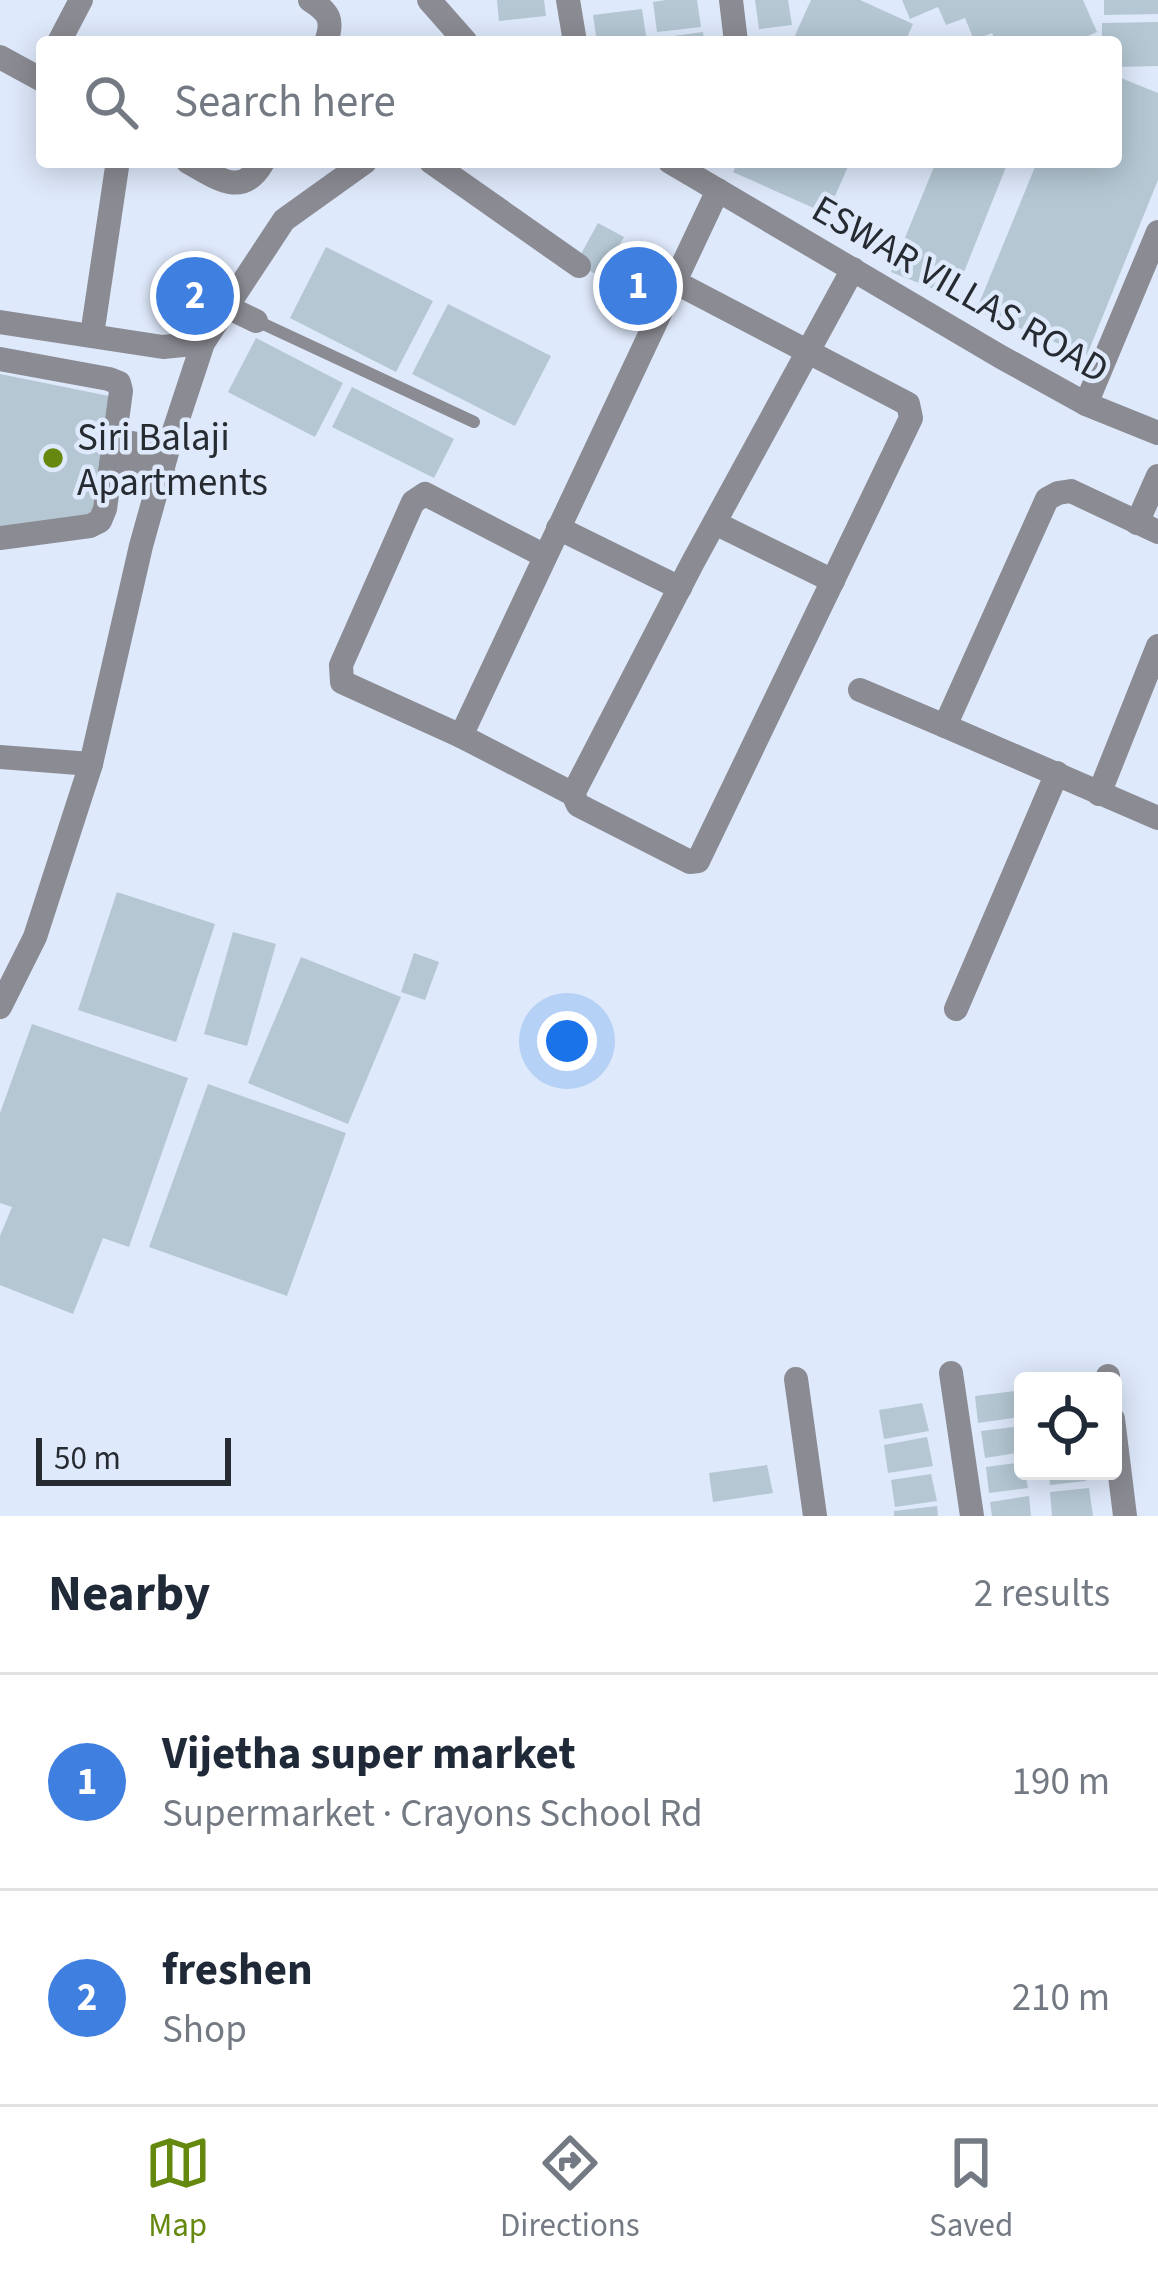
<!DOCTYPE html>
<meta charset="utf-8">
<style>
:root{--surface:#fff;--page:#f6f6f7;--text:#1f2937;--muted:#747a83;--line:#e0e1e3;--accent:#64890e}
body{margin:0;font-family:"Source Sans 3",sans-serif;background:var(--page);color:var(--text)}
.controls{position:absolute;right:36px;bottom:36px;display:grid;overflow:hidden;border-radius:12px;box-shadow:0 6px 30px #0003}
.controls button{width:108px;height:108px;display:grid;place-items:center;padding:0;border:0;border-bottom:3px solid var(--line);background:var(--surface);color:var(--text);font:60px sans-serif}
.scale{position:absolute;left:36px;bottom:30px;width:195px;box-sizing:border-box;padding-left:12px;border:6px solid #262a31;border-top:0;font-size:33px;line-height:42px;white-space:nowrap;color:#262a31;-webkit-text-stroke:9px #dee9fb;paint-order:stroke}
.you{position:absolute;left:567px;top:1041px;width:42px;height:42px;margin:-30px;border:9px solid #fff;border-radius:50%;background:#1a73e8;box-shadow:0 0 0 18px #1a73e833}
.badge{display:grid;place-items:center;width:78px;height:78px;border-radius:50%;background:var(--accent);color:#fff;font-size:39px;font-weight:700}
.pin{position:absolute;translate:-50% -50%;border:6px solid #fff;box-shadow:0 3px 12px #0006}
.list{margin:0;padding:0;list-style:none}
h2{display:flex;justify-content:space-between;align-items:center;height:156px;margin:0;padding:0 48px;font-size:51px}
h2 small{font-size:39px;font-weight:400;color:var(--muted)}
.list li{display:grid;grid-template-columns:78px 1fr auto;gap:36px;align-items:center;box-sizing:border-box;height:216px;padding:0 48px;border-top:3px solid var(--line)}
.list b{display:block;font-size:45px;white-space:nowrap}
.list p{margin:0;font-size:39px;white-space:nowrap;color:var(--muted)}
.list em{font-size:39px;font-style:normal;color:var(--muted)}
.icon{flex:none;width:66px;height:66px;fill:none;stroke:currentColor;stroke-width:2;stroke-linecap:round;stroke-linejoin:round}
.map{position:relative;flex:none;width:1158px;height:1516px;overflow:hidden}
.search{position:absolute;background:var(--surface);box-shadow:0 6px 30px #0003;left:36px;right:36px;top:36px;height:132px;display:flex;align-items:center;gap:30px;box-sizing:border-box;padding:0 42px;border-radius:12px;color:var(--muted);font-size:45px}
.sheet{height:588px;background:var(--surface)}
nav{display:flex;justify-content:space-around;align-items:center;box-sizing:border-box;height:168px;border-top:3px solid var(--line);background:var(--surface);font-size:33px;color:var(--muted)}
nav a{display:grid;justify-items:center;gap:6px}
nav .on{color:var(--accent)}
.map>svg:first-child{display:block}
</style>
<div class="map">
<svg width="1158" height="1516" viewBox="0 0 1158 1516">
<rect width="100%" height="100%" fill="#dee9fb"/>
<!-- building -->
<g fill="#b4c7d3">
<path d="M497,0h47l2,16 -47,5z"/>
<path d="M666,0h31l4,27 -44,5 -4,-30z"/>
<path d="M755,0h33l4,25 -33,4z"/>
<path d="M811,0h49l53,24 -8,18h-113z"/>
<path d="M902,0h181l14,32 -23,10h-78l-4,-9 -18,7 -9,-22 -19,7 -8,-18 -28,12z"/>
<path d="M1104,0h54v14l-54,1z"/>
<path d="M642,9l4,27 -49,6 -4,-27z"/>
<path d="M1158,22v44l-42,1v-25h-14v-19z"/>
<path d="M703,32l1,10h-44l-1,-4z"/>
<path d="M1116,76l42,17v87l-71,175 -111,-44 61,-149h79z"/>
<path d="M738,162h112l-23,52 -94,-42z"/>
<path d="M936,162h72l-54,135 -63,-25z"/>
<path d="M598,223l26,14 -23,40 -25,-14z"/>
<path d="M326,247l107,54 -37,71 -106,-54z"/>
<path d="M448,304l103,52 -36,70 -103,-52z"/>
<path d="M256,338l87,45 -28,54 -87,-45z"/>
<path d="M0,374l114,23 -18,122 -96,11z"/>
<path d="M352,387l102,52 -20,39 -102,-51z"/>
<path d="M117,892l98,32 -39,118 -98,-32z"/>
<path d="M233,932l43,12 -29,102 -43,-12z"/>
<path d="M414,953l25,9 -14,38 -24,-8z"/>
<path d="M301,957l100,40 -53,127 -100,-41z"/>
<path d="M32,1024l156,54 -59,169 -26,-9 -30,76 -73,-29v-49l12,-29 -12,-4v-90z"/>
<path d="M208,1084l138,49 -59,163 -138,-49z"/>
<path d="M1015,1391l4,26 -41,6 -3,-27z"/>
<path d="M922,1403l7,28 -45,8 -5,-29z"/>
<path d="M1021,1426l2,26 -38,6 -4,-27z"/>
<path d="M927,1437l6,29 -45,7 -4,-28z"/>
<path d="M1023,1462l5,26 -39,5 -3,-26z"/>
<path d="M767,1465l6,28 -60,9 -4,-29z"/>
<path d="M1049,1471h37v10l-36,4z"/>
<path d="M931,1474l6,27 -42,6 -4,-27z"/>
<path d="M1089,1488l4,28h-41l-2,-24z"/>
<path d="M1029,1496l2,20h-39l-2,-14z"/>
<path d="M937,1506l1,10h-44v-5z"/>
</g>
<g fill="none" stroke-linecap="round" stroke-linejoin="round">
<!-- service -->
<path stroke="#8b8b93" stroke-width="12" d="M257,321l217,101"/>
<!-- minor -->
<g stroke="#8b8b93" stroke-width="24">
<path d="M310,0c19,12 24,20 16,42"/>
<path d="M429,0l37,42"/>
<path d="M568,0l7,42"/>
<path d="M731,0l5,42"/>
<path d="M59,42l22,-42"/>
<path d="M0,57l42,23"/>
<path d="M188,162c29,16 54,37 75,0"/>
<path d="M431,162l148,104"/>
<path d="M670,162l331,195 85,47 72,29"/>
<path d="M673,281l235,123 3,14 -213,443 -8,1 -112,-57 -5,-11 -112,-58 257,-546"/>
<path d="M227,307l29,14"/>
<path d="M0,322l163,25 40,-4"/>
<path d="M92,335l25,-168"/>
<path d="M0,359l109,20 10,4 2,8 -16,118 -5,12 -10,5 -90,12"/>
<path d="M1086,404l72,-172"/>
<path d="M114,440l54,9"/>
<path d="M111,464l52,7"/>
<path d="M715,523l118,58"/>
<path d="M1137,523l21,-47"/>
<path d="M558,528l122,60"/>
<path d="M1158,532l-87,-41 -13,2 -11,6 -102,227 213,92"/>
<path d="M860,690l85,36"/>
<path d="M461,736l-119,-54 -1,-17 72,-163 12,-8 120,62"/>
<path d="M0,757l91,7"/>
<path d="M573,794l120,-232 160,-293"/>
<path d="M1099,794l59,-148"/>
<path d="M0,1007l35,-70 56,-173 50,-218 27,-97 35,-106 81,-123 81,-58"/>
<path d="M956,1009l101,-236"/>
<path d="M951,1373l21,143"/>
<path d="M1108,1376v5"/>
<path d="M796,1379l19,137"/>
<path d="M1113,1419l12,97"/>
</g>
</g>
<!-- markers -->
<circle fill="#64890e" stroke="#dee9fb" stroke-width="4.5" cx="53" cy="458" r="12"/>
<g text-anchor="middle" stroke-width="9" stroke-linejoin="round" paint-order="stroke">
<!-- street labels -->
<g font-size="39" fill="#262a31" stroke="#dee9fb">
<text transform="translate(961 288) rotate(30)" y="14">ESWAR VILLAS ROAD</text>
</g>
<!-- poi labels -->
<g font-size="39" fill="#262a31" stroke="#dee9fb" text-anchor="start">
<text x="77" y="450">Siri Balaji<tspan x="77" dy="45">Apartments</tspan></text>
</g>
</g>
</svg>
<div class="controls">
<button><svg class="icon" aria-label="locate" viewBox="0 0 24 24"><circle cx="12" cy="12" r="6"/><path d="M12 2v4M12 18v4M2 12h4M18 12h4"/></svg></button>
</div>
<div class="scale">50 m</div>
<div class="you"></div>
<div class="pin badge" style="left:638px;top:286px;background:#3f7fe0">1</div>
<div class="pin badge" style="left:195px;top:296px;background:#3f7fe0">2</div>
<div class="search"><svg class="icon" aria-label="search" viewBox="0 0 24 24"><circle cx="10" cy="10" r="6"/><path d="M15 15l6 6"/></svg>Search here</div>
</div>
<section class="sheet">
<h2>Nearby<small>2 results</small></h2>
<ul class="list">
<li><span class="badge" style="background:#3f7fe0">1</span><div><b>Vijetha super market</b><p>Supermarket · Crayons School Rd</p></div><em>190 m</em></li>
<li><span class="badge" style="background:#3f7fe0">2</span><div><b>freshen</b><p>Shop</p></div><em>210 m</em></li>
</ul>
</section>
<nav>
<a class="on"><svg class="icon" aria-label="map" viewBox="0 0 24 24"><path d="M3 6l6-2 6 2 6-2v14l-6 2-6-2-6 2zM9 4v14M15 6v14"/></svg>Map</a>
<a><svg class="icon" aria-label="directions" viewBox="0 0 24 24"><path d="M12 3l9 9-9 9-9-9zM9 14v-3h6M13 9l2 2-2 2"/></svg>Directions</a>
<a><svg class="icon" aria-label="saved" viewBox="0 0 24 24"><path d="M7 4h10v16l-5-4-5 4z"/></svg>Saved</a>
</nav>
